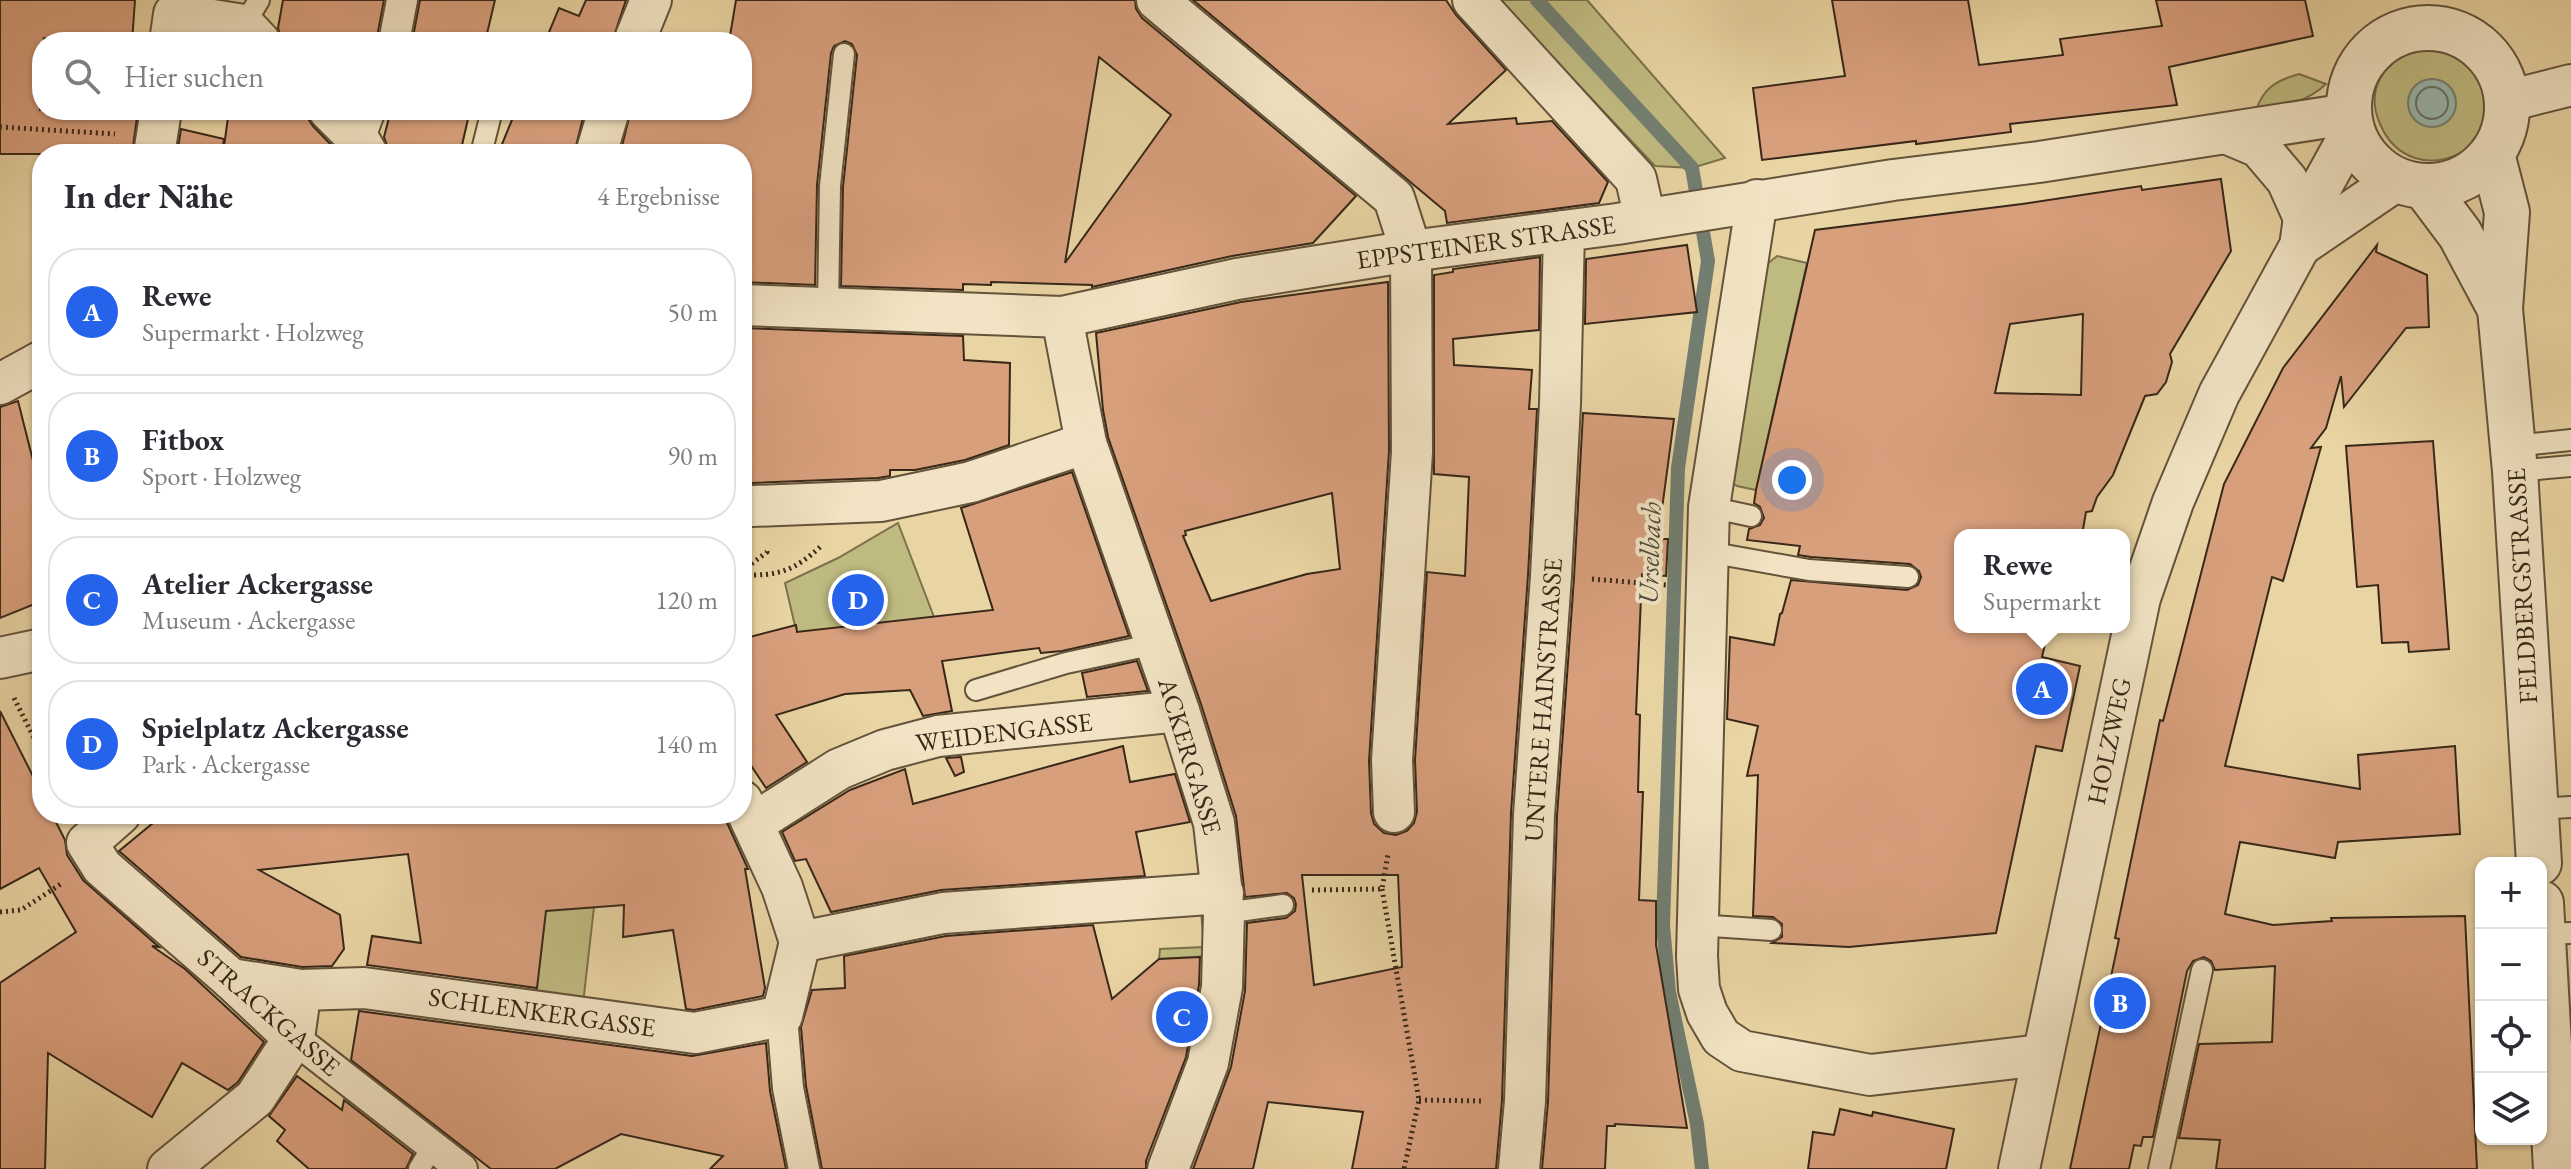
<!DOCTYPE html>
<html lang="de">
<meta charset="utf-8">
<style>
:root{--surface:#fff;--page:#f2f2f3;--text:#2b2b33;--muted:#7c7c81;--line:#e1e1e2;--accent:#2563eb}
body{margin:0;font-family:"EB Garamond",serif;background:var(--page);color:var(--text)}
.controls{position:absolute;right:24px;bottom:24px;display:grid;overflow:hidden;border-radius:16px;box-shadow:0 2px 6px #0004}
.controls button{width:72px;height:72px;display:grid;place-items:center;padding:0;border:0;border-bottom:2px solid var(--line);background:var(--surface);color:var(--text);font:40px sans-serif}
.you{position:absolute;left:1792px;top:480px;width:28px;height:28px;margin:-20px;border:6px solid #fff;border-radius:50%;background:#1a73e8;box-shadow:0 0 0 12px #1a73e833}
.badge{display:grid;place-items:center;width:52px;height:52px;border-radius:50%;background:var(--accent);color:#fff;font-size:26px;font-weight:700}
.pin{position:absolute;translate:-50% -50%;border:4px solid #fff;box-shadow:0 2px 8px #0006}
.popup{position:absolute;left:1954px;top:529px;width:176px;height:104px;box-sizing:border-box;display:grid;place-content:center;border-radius:16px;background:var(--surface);filter:drop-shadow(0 2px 6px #0005);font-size:26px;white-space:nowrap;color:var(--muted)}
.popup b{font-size:30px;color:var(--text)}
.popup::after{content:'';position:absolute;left:50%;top:100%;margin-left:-16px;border:16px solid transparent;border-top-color:var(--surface)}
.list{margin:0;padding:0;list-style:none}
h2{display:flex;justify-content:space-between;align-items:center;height:104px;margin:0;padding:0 32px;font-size:34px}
h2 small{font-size:26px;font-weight:400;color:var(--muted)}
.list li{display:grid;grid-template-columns:52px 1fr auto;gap:24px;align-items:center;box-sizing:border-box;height:128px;margin:0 16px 16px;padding:0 16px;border:2px solid var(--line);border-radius:32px}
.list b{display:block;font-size:30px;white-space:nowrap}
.list p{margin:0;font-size:26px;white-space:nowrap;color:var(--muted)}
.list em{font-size:26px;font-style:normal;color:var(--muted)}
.icon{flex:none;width:44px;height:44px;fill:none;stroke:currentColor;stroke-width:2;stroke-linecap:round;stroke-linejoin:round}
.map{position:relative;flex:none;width:2571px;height:1169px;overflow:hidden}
.search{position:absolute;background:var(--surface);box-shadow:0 2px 6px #0004;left:32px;top:32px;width:720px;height:88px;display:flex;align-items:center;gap:20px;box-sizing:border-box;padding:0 28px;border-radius:32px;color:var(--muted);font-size:30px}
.panel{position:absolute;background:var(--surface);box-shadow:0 2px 6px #0004;left:32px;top:144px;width:720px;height:680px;border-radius:32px}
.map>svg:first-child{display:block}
</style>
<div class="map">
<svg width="2571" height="1169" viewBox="0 0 2571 1169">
<rect width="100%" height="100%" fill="#e9d4a3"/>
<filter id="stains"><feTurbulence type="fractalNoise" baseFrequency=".0025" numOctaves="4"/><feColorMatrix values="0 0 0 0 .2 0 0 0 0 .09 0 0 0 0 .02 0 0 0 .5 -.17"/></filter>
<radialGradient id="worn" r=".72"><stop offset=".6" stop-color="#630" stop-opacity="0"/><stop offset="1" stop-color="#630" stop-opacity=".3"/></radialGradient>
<!-- green -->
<g fill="#bfba80" stroke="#7b714c" stroke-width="2">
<path d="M1499,0h88l138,158 -33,10 -37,-2z"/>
<path d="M2431,45c21,2 40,9 51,29 40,72 -70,125 -102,50 -18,-41 13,-72 51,-79z"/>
<path d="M2299,74l27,10c-20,19 -45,23 -71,29 8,-25 20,-32 44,-39z"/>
<path d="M1777,256l30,7 -51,227 -19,-4 -8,-6 38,-216z"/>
<path d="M898,523l36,94 -132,39 -17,-73 53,-25z"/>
<path d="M594,907l-11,97 -48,-6 9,-73 -3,-15z"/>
<path d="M1201,911h13l-3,45 -52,3 1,-10 44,-2z"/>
</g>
<!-- water -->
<circle fill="#99b7ad" stroke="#727e71" stroke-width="2" cx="2432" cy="103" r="24"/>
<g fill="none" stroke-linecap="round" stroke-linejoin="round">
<!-- shore -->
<circle stroke="#687062" stroke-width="2" cx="2432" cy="103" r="16"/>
<!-- stream -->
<path stroke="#727e71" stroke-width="14" d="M1537,0l155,168 16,93 -30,207 -15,457 6,67 28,132 5,45"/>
</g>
<!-- building -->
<g fill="#d89f7d" stroke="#372818" stroke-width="2" fill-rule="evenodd">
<path d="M0,0h135l-3,42 -88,-4 -4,72h98l-6,44h-132z"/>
<path d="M283,0h101l-8,42h-94l-4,-14z"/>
<path d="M420,0h75l-10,42h-73z"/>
<path d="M586,0h40l-14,42h-67l14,-34 20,8z"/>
<path d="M736,0h399l1,9 6,9 214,178 -43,47 -81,13 -140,31v-2l-101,-3v3l-28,-1v6l-122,-4 2,-99 14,-132 -5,-11 -7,-3 -11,5 -3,7 -14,132 -2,100 -73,-3v-128h-122l11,-44h111v-68h-13zM1099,57l72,58 -106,148z"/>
<path d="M1193,0h253l10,15 50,55 -58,54 68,-6 1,6 35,-3 56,61 -9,21 -152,20 -2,-12z"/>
<path d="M1832,0h136l11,65 84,-10 -3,-16 102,-13 -6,-26h149l8,36 -144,31 8,38 -167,19 1,8 -95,12v-3l-154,19 -9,-72 92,-12z"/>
<path d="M229,110h78v7l6,9 27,28h-117z"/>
<path d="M391,110h79l-10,44h-70l-6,-17z"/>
<path d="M516,110h69l-11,44h-76z"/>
<path d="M181,129l43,10 -2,15h-45z"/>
<path d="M2221,179l10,72 -61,103 2,8 -6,20 -9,12 -12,2 -32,79 -16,22 -5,14 -6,1 -4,23h-122v92h89l-7,30 38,9 -18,85 -26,-5 -40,187 -147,14 -77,-4 10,-6v-13l-9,-7 -20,-1 5,-141 -11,1 11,-50 -31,-7 3,-82 44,8 6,-31 2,-1 9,-33 116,10 11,-5 3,-8 -2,-6 -9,-7 -99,-7 -13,-2 2,-9 -53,-6 2,-11 11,-4 4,-7 -4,-11 -6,-4 2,-13 59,-260 207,-26 119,-18 1,4zM2083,314l-2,81 -86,-2 15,-69z"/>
<path d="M1687,245l10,67 -112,12 1,-65z"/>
<path d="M2377,245l-1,7 51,23 2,52 -23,1 -62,79 -3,-31 -15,52 -15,20 10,-1 -38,134 -11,-4 -47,189 135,23 -2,-34 97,-9 5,88 -122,8 -3,16 -95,-16 -15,72 48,11 59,-4 -1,-3 134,-2 12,253h-261l4,-29 -41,-2 20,-94 73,-2 3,-76 -60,4 -4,-9 -7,-4 -11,4 -6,10 -34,166h-10l-2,9 -7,-1 -5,24h-59l49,-230 -4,-1 45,-218 3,1 61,-237 59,-116z"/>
<path d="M1540,257l-1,73 -86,9 1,26 78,5 -3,39h8l-9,166 -17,238 -9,287 -6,69h-144l11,-57 -95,-10 -15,67h-60l38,-102 14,-76 2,-68 39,-5 9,-7 1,-7 -2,-6 -7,-5 -42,4 -9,-81 -35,-112 -93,-267 -5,-27 -7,-77 145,-31 147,-20 1,169 -20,310 2,52 3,11 10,9 12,2 11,-4 7,-8 3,-11 -2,-52 12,-188 38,4 4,-99 -35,-3v-199l19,-3v-3zM1332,493l8,76 -33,5 -96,27 -28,-65 3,-1 -1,-4zM1302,875h96l4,92 -88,18z"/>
<path d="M742,328l221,8 1,24 46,3 -1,82 -44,15 -50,10h-25v6l-12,2 -126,5 -10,3z"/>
<path d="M18,401l24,95v105l-42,17v-211z"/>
<path d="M1583,413l91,6 -16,120h10l-2,37 -24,-2 -6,140 4,1 -2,77h5l-4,108 17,1v44l31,183 -72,-4v2h-8l-2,43h-63l6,-67 9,-286 17,-238z"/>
<path d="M2433,441l16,208 -40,3 -1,-10 -26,1 -4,-58 -21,2 -11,-141z"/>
<path d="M1072,472l57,164 -67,15 -21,2 -2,-5 -97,13 10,50 -29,5 -13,-26 -65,4 -69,21 31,47 -41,26 -24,-36v-113l54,-14 1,7 196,-22 -32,-102z"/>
<path d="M1137,661l11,30 -61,6 -5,-24z"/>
<path d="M0,711l42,83v20h10l13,26 2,15 16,25 76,67 -7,-1 33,23 79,73 -26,40 -10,8 -46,-27 -30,54 -104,-64 -3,116h-45v-186l76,-51 -37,-64 -39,21z"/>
<path d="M1123,746l7,36 45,-8 15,48 -54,10 9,44 -204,14 -110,22 -25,-53 -11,2 -13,-29 68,-42 55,-21 8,35z"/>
<path d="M961,757l3,15 -9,4 -9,-18z"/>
<path d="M164,814h559l25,55h-3l20,119 -2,8 -69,14 -8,-1 -13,-79 -50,7 1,-32 -78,6 -9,77 -170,-23 5,-29 49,7 -13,-89 -149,16 81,45 4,34 -12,17 -30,1 -61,-10 -122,-106z"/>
<path d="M1093,925l19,74 47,-40 41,-2 -1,28 -13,72 -40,104v8h-324l-16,-83 -5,-59 11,-37 33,-2 -1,-32 102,-20z"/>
<path d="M359,1011l333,45 74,-13 4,48 16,78h-76l13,-13 -102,-22 -66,35h-64l-140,-109z"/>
<path d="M297,1076l45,34 2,-10 69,54 -7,15h-97l-32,-28 8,-11 -16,-14z"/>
<path d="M1840,1109l32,7 1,-4 81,17 -8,40h-138l5,-37 21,3z"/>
</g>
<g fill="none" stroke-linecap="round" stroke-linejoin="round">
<defs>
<g id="service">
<path d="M244,25l15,-25"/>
<path d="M481,154l11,-44"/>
<path d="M828,307l2,-121 14,-132"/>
<path d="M2514,446l57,-6"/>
<path d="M2515,471l56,-5"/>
<path d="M1709,507l42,9"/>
<path d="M1708,552l101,18 99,7"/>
<path d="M976,690l90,-27 89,-19"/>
<path d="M2536,809l35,-2"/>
<path d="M1224,913l59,-8"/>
<path d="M1697,925l74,5"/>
<path d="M2543,934l28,-1"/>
<path d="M419,1169l14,-23"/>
<path d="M2159,1169l43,-199"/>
</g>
<g id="pedestrian">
<path d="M394,42l8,-42"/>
<path d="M359,140l11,-30"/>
<path d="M782,1016l6,72 16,81"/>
<path d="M294,1038l168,131"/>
</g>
<g id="minor">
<path d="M1157,0l237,198 17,53 1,201 -20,308 2,52"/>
<path d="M1473,0l163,179 9,40"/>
<path d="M170,42l4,-28 70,11 16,17"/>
<path d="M634,42l17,-42"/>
<path d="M2508,101l63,-16"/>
<path d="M329,110l30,30 8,14"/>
<path d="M2228,134l31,13 28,33 17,38"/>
<path d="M154,154l7,-44"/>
<path d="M596,154l13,-44"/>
<path d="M1757,200l-48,307 -12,449 2,33 8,24 14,24 21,14 128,24 172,-20"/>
<path d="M2300,246l97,-66"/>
<path d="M742,305l320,12 175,-38 174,-28 206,-27 276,-44 146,-18 309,-48"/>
<path d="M1062,317l24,126 93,268 35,112 10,90 -2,74 -14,76 -40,106"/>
<path d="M0,384l42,-23"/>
<path d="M753,506l128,-5 90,-19 115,-39"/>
<path d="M0,658l42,-9"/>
<path d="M120,814l-33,29 15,24 129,112 63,59"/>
<path d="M754,823l85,-54 46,-19 53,-14 241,-25"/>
<path d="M800,942l143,-29 280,-20"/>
<path d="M231,979l70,11 63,-2 331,45 87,-17 18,-74 -18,-55 -40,-86"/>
<path d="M168,1169l87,-71 39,-60 4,-28"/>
<path d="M1519,1169l6,-68 9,-286 17,-239 9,-172 4,-173"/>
<path d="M2019,1169l121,-571 33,-96 46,-108 81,-148 4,-28 48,-87"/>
</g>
<g id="tertiary">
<circle cx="2428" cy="107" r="79"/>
<path d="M2492,154l15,58 -7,97 15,162 24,392"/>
<path d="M2424,186l36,48 40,75"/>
<path d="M2541,903l15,266"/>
</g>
</defs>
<!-- service casing -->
<use href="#service" stroke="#64533b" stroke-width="24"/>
<!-- pedestrian casing -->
<use href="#pedestrian" stroke="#64533b" stroke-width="34"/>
<!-- minor casing -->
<use href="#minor" stroke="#64533b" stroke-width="44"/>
<!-- tertiary casing -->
<use href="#tertiary" stroke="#64533b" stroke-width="48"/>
<!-- path -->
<g stroke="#372818" stroke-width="5" stroke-dasharray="2 4" stroke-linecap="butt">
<path d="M0,127l115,7"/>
<path d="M742,571l25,-19 -1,-3"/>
<path d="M742,575c36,1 52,-4 78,-28"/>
<path d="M1592,579l74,6"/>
<path d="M14,698l28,56"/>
<path d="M1382,889l37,211 -15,69"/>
<path d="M1312,890l70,-1 6,-35"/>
<path d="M0,912l21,-2 40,-26"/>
<path d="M1419,1100l63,1"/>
</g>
<!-- service -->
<use href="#service" stroke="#f1e3c3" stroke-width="20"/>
<!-- pedestrian -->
<use href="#pedestrian" stroke="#f1e3c3" stroke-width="30"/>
<!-- minor -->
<use href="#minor" stroke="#f1e3c3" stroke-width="40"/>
<!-- tertiary -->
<use href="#tertiary" stroke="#f1e3c3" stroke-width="44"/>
</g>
<g text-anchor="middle" stroke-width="8" stroke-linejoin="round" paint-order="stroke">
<!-- street labels -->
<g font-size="26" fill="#372818" stroke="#f1e3c3">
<text transform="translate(1486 242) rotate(-8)" y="9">EPPSTEINER STRASSE</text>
<text transform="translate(2522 586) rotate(-93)" y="9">FELDBERGSTRASSE</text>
<text transform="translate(1543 700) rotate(-86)" y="9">UNTERE HAINSTRASSE</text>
<text transform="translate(1004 732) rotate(-7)" y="9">WEIDENGASSE</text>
<text transform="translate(2109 741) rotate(-78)" y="9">HOLZWEG</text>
<text transform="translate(1190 756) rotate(73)" y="9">ACKERGASSE</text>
<text transform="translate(269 1012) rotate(41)" y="9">STRACKGASSE</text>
<text transform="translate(542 1012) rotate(8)" y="9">SCHLENKERGASSE</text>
</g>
<!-- water labels -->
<g font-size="28" font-style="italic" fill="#504c3d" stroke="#f1e3c3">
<text transform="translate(1649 553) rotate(-88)" y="10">Urselbach</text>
</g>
</g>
<rect width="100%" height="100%" filter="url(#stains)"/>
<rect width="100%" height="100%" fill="url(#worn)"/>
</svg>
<div class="controls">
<button>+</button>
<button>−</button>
<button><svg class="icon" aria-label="locate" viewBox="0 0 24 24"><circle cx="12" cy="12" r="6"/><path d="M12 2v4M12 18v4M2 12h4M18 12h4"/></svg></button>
<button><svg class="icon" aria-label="layers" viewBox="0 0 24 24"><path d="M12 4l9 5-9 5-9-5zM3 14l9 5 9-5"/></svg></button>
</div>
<div class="you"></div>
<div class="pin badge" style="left:2042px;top:689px">A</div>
<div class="popup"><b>Rewe</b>Supermarkt</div>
<div class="pin badge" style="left:2120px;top:1003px">B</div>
<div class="pin badge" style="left:1182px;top:1017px">C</div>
<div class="pin badge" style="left:858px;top:600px">D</div>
<div class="search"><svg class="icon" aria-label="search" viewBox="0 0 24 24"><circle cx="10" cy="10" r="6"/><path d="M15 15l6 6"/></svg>Hier suchen</div>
<section class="panel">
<h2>In der Nähe<small>4 Ergebnisse</small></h2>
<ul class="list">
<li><span class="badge">A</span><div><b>Rewe</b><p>Supermarkt · Holzweg</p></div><em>50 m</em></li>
<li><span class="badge">B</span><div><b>Fitbox</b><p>Sport · Holzweg</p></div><em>90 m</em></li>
<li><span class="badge">C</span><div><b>Atelier Ackergasse</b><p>Museum · Ackergasse</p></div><em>120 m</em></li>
<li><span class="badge">D</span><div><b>Spielplatz Ackergasse</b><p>Park · Ackergasse</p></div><em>140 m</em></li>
</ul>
</section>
</div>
